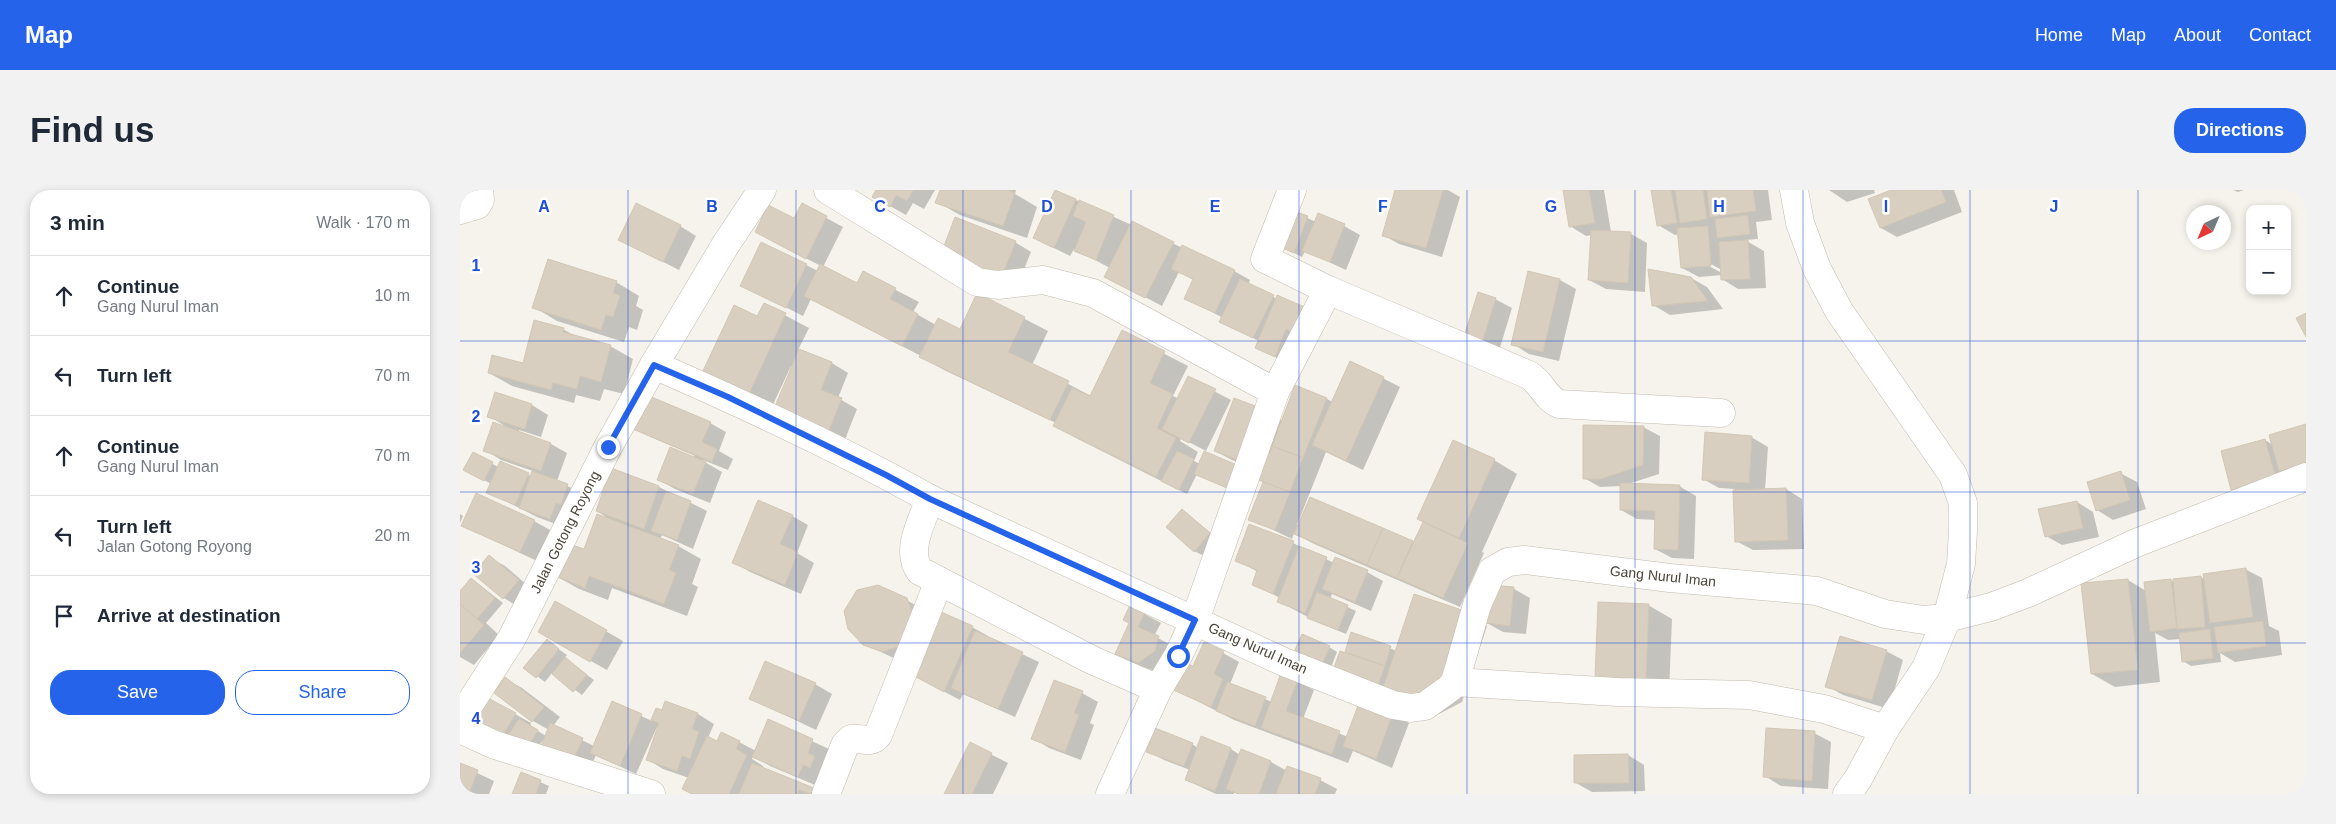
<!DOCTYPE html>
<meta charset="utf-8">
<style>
:root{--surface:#fff;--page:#f2f2f3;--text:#1f2937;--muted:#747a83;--line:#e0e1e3;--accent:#2563eb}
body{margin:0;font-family:Arial,sans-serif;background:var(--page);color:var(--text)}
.controls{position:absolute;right:15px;top:15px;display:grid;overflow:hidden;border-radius:10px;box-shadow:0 2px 8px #0003}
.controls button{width:45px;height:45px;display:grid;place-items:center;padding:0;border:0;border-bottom:1px solid var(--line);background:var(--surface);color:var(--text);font:25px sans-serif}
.compass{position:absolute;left:1726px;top:15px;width:45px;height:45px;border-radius:50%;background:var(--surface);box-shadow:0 2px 8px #0003;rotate:224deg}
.stop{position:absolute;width:15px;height:15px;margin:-11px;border:4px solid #2563eb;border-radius:50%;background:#fff}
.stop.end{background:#2563eb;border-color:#fff;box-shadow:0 1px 5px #0008}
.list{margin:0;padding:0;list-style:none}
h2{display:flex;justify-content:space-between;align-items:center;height:65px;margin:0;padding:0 20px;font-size:21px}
h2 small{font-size:16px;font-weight:400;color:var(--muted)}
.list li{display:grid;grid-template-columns:32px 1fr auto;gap:15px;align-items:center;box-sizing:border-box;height:80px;padding:0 20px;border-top:1px solid var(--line)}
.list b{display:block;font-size:19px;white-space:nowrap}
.list p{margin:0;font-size:16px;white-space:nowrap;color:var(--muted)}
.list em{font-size:16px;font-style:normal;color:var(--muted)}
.actions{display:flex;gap:10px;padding:15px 20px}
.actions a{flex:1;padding:11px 0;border:1px solid var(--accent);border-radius:20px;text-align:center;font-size:18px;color:var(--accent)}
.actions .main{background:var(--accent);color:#fff}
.icon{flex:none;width:28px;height:28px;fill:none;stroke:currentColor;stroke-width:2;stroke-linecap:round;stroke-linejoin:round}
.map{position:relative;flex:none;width:1846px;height:604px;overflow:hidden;border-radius:20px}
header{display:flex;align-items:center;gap:30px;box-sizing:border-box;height:70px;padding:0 25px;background:var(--accent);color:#fff}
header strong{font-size:24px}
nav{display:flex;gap:28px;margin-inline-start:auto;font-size:18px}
.intro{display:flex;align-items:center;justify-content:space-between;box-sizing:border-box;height:120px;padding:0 30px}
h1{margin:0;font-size:35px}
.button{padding:12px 22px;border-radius:20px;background:var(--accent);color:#fff;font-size:18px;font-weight:700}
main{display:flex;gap:30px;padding:0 30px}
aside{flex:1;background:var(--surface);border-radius:20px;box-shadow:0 2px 8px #0003}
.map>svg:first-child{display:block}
</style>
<header>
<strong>Map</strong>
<nav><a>Home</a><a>Map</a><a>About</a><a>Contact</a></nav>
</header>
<div class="intro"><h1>Find us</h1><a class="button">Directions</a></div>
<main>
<aside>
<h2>3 min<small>Walk · 170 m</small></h2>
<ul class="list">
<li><svg class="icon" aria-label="ahead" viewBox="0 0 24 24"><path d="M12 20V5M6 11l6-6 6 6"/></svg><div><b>Continue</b><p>Gang Nurul Iman</p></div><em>10 m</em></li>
<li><svg class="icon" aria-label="left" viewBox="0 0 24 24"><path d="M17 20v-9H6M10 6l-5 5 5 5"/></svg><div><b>Turn left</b></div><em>70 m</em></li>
<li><svg class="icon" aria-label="ahead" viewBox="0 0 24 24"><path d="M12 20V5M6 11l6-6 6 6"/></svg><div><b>Continue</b><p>Gang Nurul Iman</p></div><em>70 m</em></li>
<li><svg class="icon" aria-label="left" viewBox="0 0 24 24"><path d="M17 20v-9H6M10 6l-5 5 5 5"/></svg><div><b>Turn left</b><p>Jalan Gotong Royong</p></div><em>20 m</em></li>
<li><svg class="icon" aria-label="arrive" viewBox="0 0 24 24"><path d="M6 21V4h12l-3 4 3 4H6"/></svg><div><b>Arrive at destination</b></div></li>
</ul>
<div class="actions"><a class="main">Save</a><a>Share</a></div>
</aside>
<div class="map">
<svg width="1846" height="604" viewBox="0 0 1846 604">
<rect width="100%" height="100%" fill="#f6f3ec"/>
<!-- shadow -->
<g fill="#0003" fill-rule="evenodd">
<path d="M417,0h58l-11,19 -11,-6 -7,12 -32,-18z"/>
<path d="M481,0h75l-1,4 22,13 -10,31 -67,-23 -23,-13z"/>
<path d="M936,0h52l12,7 -18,60 -43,-13 -16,-9z"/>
<path d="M1104,0h40l7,42 20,2 16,9 -2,49 -39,-3 -17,-9 3,-45 -6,1 -16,-10z"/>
<path d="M1193,0h115l4,30 -16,2 2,17 -13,1 19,11 2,37 -28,1 -16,-10v-4l-23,2 -17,-9 -3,-34 -4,1 -17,-10zM1247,72l15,8v3l-17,-9z"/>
<path d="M1369,0h45l1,3 -28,9z"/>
<path d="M1432,0h62l8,22 -65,25 -16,-9z"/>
<path d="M1773,0h11l-6,2z"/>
<path d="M596,1l178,80 16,9 -2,5 29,14 32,11 -18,55 -35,-18 3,-6 -38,-19 2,-4 -37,-20 8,-18 -15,-8 -17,34 -40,-21 -12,-17 -36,-19 -4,7 -36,-18z"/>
<path d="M342,15l41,22 -20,40 34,18 6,-12 56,29 -6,10 23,13 25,6 17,-36 70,36 -16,34 59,31 31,-64 66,34 -15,30 6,3 10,-21 42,22 -26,53 39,17 11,-1 -23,-9 -17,-9 50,-40 18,10 44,-22 6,3 18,-40 49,25 -37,83 -37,-18 -29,73h2l11,-26 103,43 11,-20 70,-62 23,14 -35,78 2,1 -24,54 -148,-64 -18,-10 -2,6 -42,-20 14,-36 -5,-3 -8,20 -54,-26 -10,20 -109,-55 -23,-13 1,-3 -112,-53 -23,-14 -110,-57 -8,17 -61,-31 64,-20 12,6 3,-5 -49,-25 23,-21zM721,248l25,13 -6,13 -6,-3 4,-9 -18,-11z"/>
<path d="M834,22l22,10 28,4 16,9 -14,35 -41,-19 -3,6 -20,-10z"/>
<path d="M220,36l16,10 -17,34 -59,-30z"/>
<path d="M555,52l16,10 -14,35 -75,-33z"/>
<path d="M1231,88l16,9 16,22 -53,6 -17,-10z"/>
<path d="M1100,90l16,9 -17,72 -30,-7 -16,-10z"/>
<path d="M156,92l23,14 -3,10 7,4 -6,20 -8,-3 -5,15 -67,-21 -23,-14z"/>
<path d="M1018,103l17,6 17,9 -14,46 -17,-5z"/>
<path d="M304,114l45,24 -11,22 34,13 16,10 -10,25 19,11 -13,33 -53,-22 2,-53 -2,-1 -20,43 -45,-22z"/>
<path d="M103,139l12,7 35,10 23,13 -9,35 -20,-5 -4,12 -24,-6 -2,8 -62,-17 -23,-13 35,-9z"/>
<path d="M36,204l36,11 16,10 -7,22 -22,-7v3l32,11 16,9 -10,28 27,13 -18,34 -29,-11 -49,-25 3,-8 -26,-15 8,-16 25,14 34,9 1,-5 -32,-11 -16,-10 23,-22 -19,-12z"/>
<path d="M250,233l16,9 -7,19 14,8 -5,11 -25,-10v1l19,11 -12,31 -35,-14 -16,-9 36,-24 -49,-21 -17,-9z"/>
<path d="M1846,235v52l-57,22 -16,-9 32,-50 8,5z"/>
<path d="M1183,237l17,9 -1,38 -31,10 51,2 17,10 -2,63 -22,-1 -17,-9 1,-29 -19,-1 -16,-9 1,-24 -22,1 -16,-9z"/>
<path d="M1291,247l17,10 -3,43 21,-1 16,10 2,50 -51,1 -17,-9 -1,-52 -16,-1 -16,-9z"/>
<path d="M152,280l47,17 48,24 -14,38 -31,-14 -2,4 18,7 23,13 -9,25 6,3 -11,29 -75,-28 -4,12 -29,-11 -23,-13 29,-25 27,-30 -15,-10z"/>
<path d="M1660,283l17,9 9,27 -33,11 -16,-10z"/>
<path d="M1617,312l16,10 6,25 -37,8 -16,-9z"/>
<path d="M722,320l35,28 -15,17 -8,-4z"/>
<path d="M0,324l3,2 -3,7z"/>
<path d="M332,326l16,9 -11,28 17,10 -13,31 -51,-22 -16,-10z"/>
<path d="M74,331l16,9 -13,31 -74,-35z"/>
<path d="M833,353l41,20 33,9 16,9 -12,30 -39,-17 -2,5 26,12 -10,23 -29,-12 -39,-21 2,-3 -27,-14 5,-12 -22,-12z"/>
<path d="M29,367l16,9 29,25 -14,17 -16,-10 -29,-24z"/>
<path d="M1785,379l17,9 7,48 10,5 3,24 -47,7 -15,-9 1,9 -30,4 -8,-5 -2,-22 -13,1 -13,-7 5,49 -45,5 -23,-13 36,-94 18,11 24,-11 4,2 27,-5 4,3z"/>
<path d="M12,389l31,24 -17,20 13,12 -25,30 -14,-8v-66z"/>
<path d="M1054,399l16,9 -4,36 -23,-2 -16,-9z"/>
<path d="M446,410l17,9 49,18 16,9v2l51,24 -24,55 -52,-23 -3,6 -38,-20 -22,-19 -36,-17z"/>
<path d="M95,412l68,39 -16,29 -68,-38z"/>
<path d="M1188,415l24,14 -3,74 -73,-15z"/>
<path d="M670,416l31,17 -7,13 21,11 -20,24 -23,-8 -16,-9 14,-30z"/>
<path d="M1004,423l23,13 -25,76 -23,12 -31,-13 -59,-17 2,-29 -5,-3 6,-18 45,17z"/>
<path d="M87,451l20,14 -3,3 30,22 -12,15 -30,-22 -7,9 -20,-15z"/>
<path d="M869,457l8,5 -9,23 -27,-11z"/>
<path d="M1426,461l17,9 -14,49 -46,-14 -16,-9z"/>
<path d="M763,463l16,9 -9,22 42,18 25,-21 17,9 -11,29 45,18 44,-23 17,9 -17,45 -39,-17 -5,12 -114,-43 -64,-33 23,-19z"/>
<path d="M46,489l16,9 38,29 -7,9 41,20 19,-43 39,18 4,-11 6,2 4,-10 32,12 16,10 -6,14 9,5 5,-10 34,18 12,-30 61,28 -14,36 -45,-19 -17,-10 -1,3 11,7 -1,2 60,26h-129l-9,-6 5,-10 -26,-9 -16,-10 12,-31 -2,-1 -21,47 -40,-19 -8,19 -45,-34 -7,10 -62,-30 41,-6 16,9 -1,3 16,10 3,-6 -16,-9 -37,-28z"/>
<path d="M355,494l17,10 -16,36 -66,-32z"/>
<path d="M622,503l16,9 -8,21 4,2 -13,35 -32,-12 -16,-10z"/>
<path d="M1354,543l17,9 -3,47 -47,-3 -16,-10z"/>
<path d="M510,554l38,19 -15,31h-47z"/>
<path d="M732,554l6,4 33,1 9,6 31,7 16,9 33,9 17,9 -2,5h-98l-3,-2v2h-18l-30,-14 4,-10 -26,-10 -16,-9z"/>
<path d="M1168,565l16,10 1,26 -53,1 -16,-9 -1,-27z"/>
<path d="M0,575l34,16 -5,13h-29z"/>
<path d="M61,584l28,12 -3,8h-32z"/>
</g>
<!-- building -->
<g fill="#d8cfc1" stroke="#d3c7b4">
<path d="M416,0h37l-6,11 -11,-6 -6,12 -18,-10z"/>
<path d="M480,0h67l8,3 -12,33 -68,-23z"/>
<path d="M595,0l21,9 -22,49 -21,-10z"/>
<path d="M935,0h48l-17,58 -44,-12z"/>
<path d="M1103,0h26l6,33 -26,4z"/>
<path d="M1191,0h20l6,33 -20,3z"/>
<path d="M1215,0h28l4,29 -27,4z"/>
<path d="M1247,0h46l3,21 -46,6z"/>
<path d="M1431,0h50l5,12 -66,26 -12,-29z"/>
<path d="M619,10l35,15 -18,45 -22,-9 12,-29 -13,-6z"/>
<path d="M176,13l45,22 -18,37 -45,-22z"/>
<path d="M342,13l25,13 -21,43 -51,-27 13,-27 26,13z"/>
<path d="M834,21l14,5 -14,37 -14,-6z"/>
<path d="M858,23l27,11 -15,38 -28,-11z"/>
<path d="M1288,25l2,19 -33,4 -2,-19z"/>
<path d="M495,27l61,24 -15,37 -60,-24z"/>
<path d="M672,31l42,21 -29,56 -41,-21z"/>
<path d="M1248,36l3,40 -30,2 -4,-40z"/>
<path d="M1131,40l40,2 -3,51 -40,-3z"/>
<path d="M1288,50l2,39 -29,1 -2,-38z"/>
<path d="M301,52l46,22 -21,44 -46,-22z"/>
<path d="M722,55l53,25 -20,43 -31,-14 9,-20 -22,-10z"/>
<path d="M88,69l69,22 -4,12 7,3 -7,21 -7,-2 -5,15 -69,-22z"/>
<path d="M360,74l37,19 6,-12 33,17 -6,11 28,15 -16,32 -98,-50z"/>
<path d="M1188,79l43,8 17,24 -56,5z"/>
<path d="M1068,81l32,8 -17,73 -32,-7z"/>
<path d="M780,89l34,16 -21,43 -34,-16z"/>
<path d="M1018,102l18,6 -15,48 -18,-6z"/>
<path d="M517,103l48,24 -17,35 61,29 -19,39 -131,-63 19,-39 22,11z"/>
<path d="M817,105l32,14 -11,26 -12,-6 -11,28 -20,-9z"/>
<path d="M304,113l22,10 -38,83 -47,-21 33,-70 23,11z"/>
<path d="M1846,123v24l-10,-19z"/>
<path d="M74,130l30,8 -1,4 48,13 -10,37 -21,-6 -3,13 -24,-6 -2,7 -63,-17 4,-18 31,8z"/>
<path d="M662,140l43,21 -15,32 23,11 -16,34 19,10 -20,39 -103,-51 19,-38 18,8z"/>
<path d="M339,159l33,13 -11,28 21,8 -14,35 -55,-22z"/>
<path d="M890,171l34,16 -38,84 -34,-16z"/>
<path d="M728,186l28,13 -27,54 -27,-14z"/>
<path d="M835,195l32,13 -24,60 -31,-12z"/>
<path d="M35,202l37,12 -7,25 -38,-12z"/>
<path d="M182,203l69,29 -9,20 15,7 -5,13 -84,-35z"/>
<path d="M774,208l32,12 -20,53 -32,-12z"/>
<path d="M33,232l58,21 -10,28 -58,-20z"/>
<path d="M1846,234v40l-27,7 -10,-36z"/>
<path d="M1123,235l61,1 -1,39 -42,14h-18z"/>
<path d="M1245,242l47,4 -3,47 -47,-3z"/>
<path d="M1805,249l11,39 -45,12 -10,-39z"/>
<path d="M993,250l42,19 -36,79 -42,-19z"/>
<path d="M812,256l31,12 -13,34 -39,-15 10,-27 9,3z"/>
<path d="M210,257l36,15 -13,32 -36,-14z"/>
<path d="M717,261l17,8 -15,31 -18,-9z"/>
<path d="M744,261l40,17 -10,23 -40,-17z"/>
<path d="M13,262l20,10 -9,19 -21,-11z"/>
<path d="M40,271l29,12 -14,32 -29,-12z"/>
<path d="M151,278l48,18 -15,43 -48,-18z"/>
<path d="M72,281l36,13 -7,21 -5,-2 -6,16 -31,-11z"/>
<path d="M1661,281l9,29 -34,11 -9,-29z"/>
<path d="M803,292l27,10 -15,38 -27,-10z"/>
<path d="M1160,293l60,2 -2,65 -24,-1 1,-38 -35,-1z"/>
<path d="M1326,298l2,52 -53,2 -2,-52z"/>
<path d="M206,301l25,10 -14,39 -26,-9z"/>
<path d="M16,303l59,27 -15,32 -59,-26z"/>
<path d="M850,307l73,31 -16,37 -73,-31z"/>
<path d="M298,310l35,15 -13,29 18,8 -13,33 -53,-22z"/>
<path d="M1617,311l6,27 -38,9 -7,-28z"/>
<path d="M722,319l28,24 -16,19 -28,-25z"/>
<path d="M137,324l82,31 -10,25 7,3 -12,31 -75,-28 -4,12 -30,-12 12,-33 17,6z"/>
<path d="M963,332l45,21 -25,55 -46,-20z"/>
<path d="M789,334l45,17 -21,53 -21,-9 5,-15 -22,-9z"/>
<path d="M923,338l30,13 -16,37 -30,-13z"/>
<path d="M839,356l28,11 -22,56 -28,-11z"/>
<path d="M29,365l30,25 -16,19 -30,-25z"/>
<path d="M875,367l33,13 -13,32 -33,-13z"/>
<path d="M1786,378l7,49 -43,6 -7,-49z"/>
<path d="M1741,386l4,51 -28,2 -4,-50z"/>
<path d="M11,388l24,20 -18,21 -17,-15v-13z"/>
<path d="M1668,389l10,91 -47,4 -10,-91z"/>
<path d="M1711,389l6,49 -27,4 -6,-50z"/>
<path d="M418,395l29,13 6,16 -11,31 -19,7 -20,-7 -15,-16 -4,-18 13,-21z"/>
<path d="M1029,395l25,2 -4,39 -25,-3z"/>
<path d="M857,402l31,13 -10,25 -31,-12z"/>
<path d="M954,404l51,17 -26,78 -24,13 -32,-14z"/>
<path d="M95,411l52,29 -17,32 -52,-30z"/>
<path d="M1138,412l51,2 -3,77 -51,-2z"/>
<path d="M0,414l24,21 -24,28z"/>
<path d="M670,415l15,7 -7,15 21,9 -4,15 -17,12 -23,-9 14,-31 -6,-3z"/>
<path d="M481,422l32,14 -29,66 -39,-21z"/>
<path d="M1803,431l3,25 -48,7 -4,-26z"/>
<path d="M1750,439l3,29 -31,4 -3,-29z"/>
<path d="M515,441l48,21 -25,57 -47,-21z"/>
<path d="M891,442l40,14 -6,20 -40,-14z"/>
<path d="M842,444l28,12 -11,25 -28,-12z"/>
<path d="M1380,446l47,14 -15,50 -47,-13z"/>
<path d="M87,449l12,10 -23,29 -13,-10z"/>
<path d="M744,452l20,9 -10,23 9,5 -12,28 -42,-19 12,-27 12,5z"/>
<path d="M880,461l45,15 -9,25 -45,-15z"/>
<path d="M105,467l22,18 -14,17 -21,-18z"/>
<path d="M305,471l51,22 -17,38 -50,-22z"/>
<path d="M821,483l17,6 -12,32 54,20 -8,23 -71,-26z"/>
<path d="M45,487l39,30 -12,15 -38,-29z"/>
<path d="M594,490l29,11 -9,22 5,2 -14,37 -34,-13z"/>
<path d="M767,492l39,15 -11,29 -39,-15z"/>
<path d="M24,506l32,17 -14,24 -30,-16z"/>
<path d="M900,510l33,13 -17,46 -33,-13z"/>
<path d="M152,511l30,13 -22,52 -30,-13z"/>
<path d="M205,511l33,12 -6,16 7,3 -9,27 -8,-3 -5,15 -31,-11 13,-37 -8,-3 5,-12 6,2z"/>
<path d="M59,529l19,11 -10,17 -20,-12z"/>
<path d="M308,529l45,20 -5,14 7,3 -5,12 -7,-3 -5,12 -46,-20z"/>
<path d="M90,533l33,15 -12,27 -32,-14z"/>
<path d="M695,538l38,15 -9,23 -38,-14z"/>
<path d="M1306,538l49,3 -3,50 -49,-4z"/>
<path d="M261,542l19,9 -4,8 11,6 -18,39h-37l-10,-5 25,-53 10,5z"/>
<path d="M741,546l30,12 -16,43 -30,-11z"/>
<path d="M510,552l22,11 -20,41h-28z"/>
<path d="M781,559l30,12 -12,33h-20l-13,-5z"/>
<path d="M1168,564l1,29h-55v-28z"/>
<path d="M0,573l18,7 -9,24h-9z"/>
<path d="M292,573l62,25 -3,6 -12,-4 -1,4h-59z"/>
<path d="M827,576l34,12 -6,16h-39z"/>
<path d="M61,582l20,8 -5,14h-24z"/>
</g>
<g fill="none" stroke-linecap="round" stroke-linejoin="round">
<defs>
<g id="minor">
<path d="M368,0l149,92 21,3 45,-5 50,13 182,99"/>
<path d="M832,0l-27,69 63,31 201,85c13,8 16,23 30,29l162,9"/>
<path d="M1334,0l6,33 17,46 22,42 114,164 10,28v28l-2,33 -14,54 -21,50 -41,61 -27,50 -11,15"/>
<path d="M0,20l17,-5 3,-5 -1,-10"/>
<path d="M194,175c94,41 187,84 276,134 -8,22 -25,52 -10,72l172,89 66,29 20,-33 17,-36 80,-228 53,-102"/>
<path d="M470,309l354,163 109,43 18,3 14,-2 25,-18 5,-6 22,-77 15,-34 16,-9 16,-2 146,18 147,13 68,23 39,6 23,-2 44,-11 37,-14 108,-50 170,-66"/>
<path d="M995,492l162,10 132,3 75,14 61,20"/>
<path d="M0,529l52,-81 96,-191 46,-82 72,-121 36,-54"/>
<path d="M0,539l35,16 156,49"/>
<path d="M366,604l19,-49 6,-6c10,-2 20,6 27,-4l61,-154"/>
<path d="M650,604l48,-105"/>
</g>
</defs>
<!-- minor casing -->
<use href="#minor" stroke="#c2bbae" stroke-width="29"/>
<!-- minor -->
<use href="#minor" stroke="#fff" stroke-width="28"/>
</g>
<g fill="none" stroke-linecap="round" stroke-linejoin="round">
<!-- route -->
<path stroke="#2563eb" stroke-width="6" d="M148,257l46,-82 74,32 158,78 44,24 265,121 -17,36"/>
</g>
<!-- grid -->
<path fill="none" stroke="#1d4ed8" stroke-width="1" stroke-opacity="0.55" d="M168,0v604M336,0v604M503,0v604M671,0v604M839,0v604M1007,0v604M1175,0v604M1343,0v604M1510,0v604M1678,0v604M0,151h1846M0,302h1846M0,453h1846"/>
<g text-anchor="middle" stroke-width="5" stroke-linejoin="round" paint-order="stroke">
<!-- street labels -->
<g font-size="14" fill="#4b4439" stroke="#fff">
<text transform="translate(105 342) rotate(-63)" y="5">Jalan Gotong Royong</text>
<text transform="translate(1203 386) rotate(6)" y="5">Gang Nurul Iman</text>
<text transform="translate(798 458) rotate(24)" y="5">Gang Nurul Iman</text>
</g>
</g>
<g font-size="16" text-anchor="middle" font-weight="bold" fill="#1d4ed8" stroke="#fff" stroke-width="5" stroke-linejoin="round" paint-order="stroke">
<text x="84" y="22">A</text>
<text x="252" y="22">B</text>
<text x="420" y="22">C</text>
<text x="587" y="22">D</text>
<text x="755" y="22">E</text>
<text x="923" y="22">F</text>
<text x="1091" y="22">G</text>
<text x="1259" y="22">H</text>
<text x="1426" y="22">I</text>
<text x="1594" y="22">J</text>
<text x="16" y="81">1</text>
<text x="16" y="232">2</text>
<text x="16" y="383">3</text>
<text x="16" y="534">4</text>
</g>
</svg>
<div class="controls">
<button>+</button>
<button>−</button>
</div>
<svg class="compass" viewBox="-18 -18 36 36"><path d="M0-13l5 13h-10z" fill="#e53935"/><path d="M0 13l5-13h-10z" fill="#747a83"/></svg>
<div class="stop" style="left:718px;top:466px"></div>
<div class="stop end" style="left:148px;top:257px"></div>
</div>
</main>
